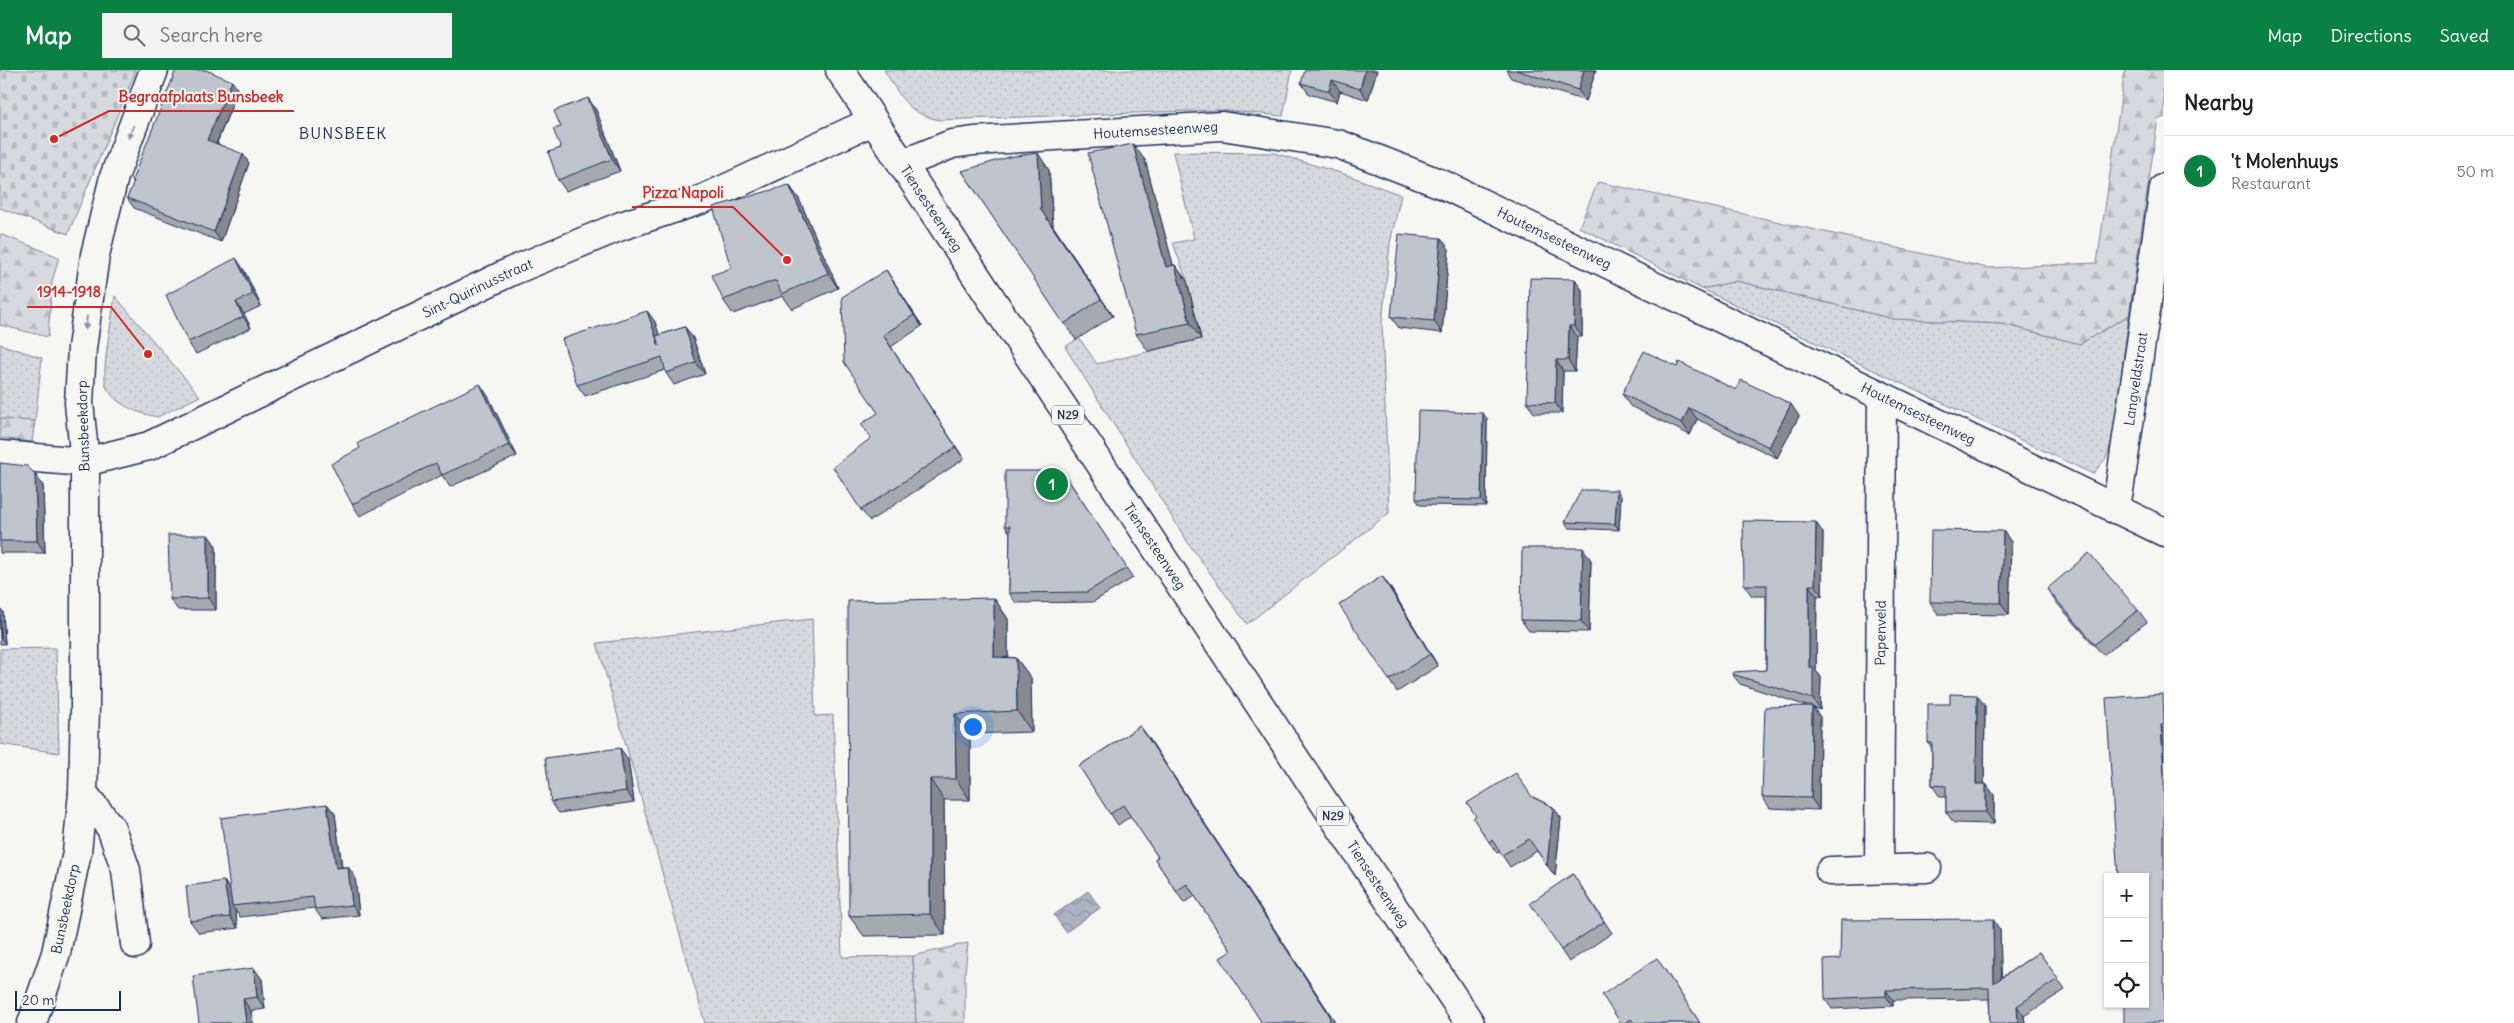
<!DOCTYPE html>
<meta charset="utf-8">
<style>
:root{--surface:#fff;--page:#f2f2f2;--text:#202124;--muted:#757577;--line:#e0e0e0;--accent:#0b8043}
body{margin:0;font-family:Delius,sans-serif;background:var(--page);color:var(--text)}
.controls{position:absolute;right:15px;bottom:15px;display:grid;overflow:hidden;border-radius:0px;box-shadow:0 1px 4px #0004}
.controls button{width:45px;height:45px;display:grid;place-items:center;padding:0;border:0;border-bottom:1px solid var(--line);background:var(--surface);color:var(--text);font:25px sans-serif}
.scale{position:absolute;left:15px;bottom:12px;width:106px;box-sizing:border-box;padding-left:5px;border:2px solid #1b2f5e;border-top:0;font-size:14px;line-height:18px;white-space:nowrap;color:#1b2f5e;-webkit-text-stroke:4px #f6f6f2;paint-order:stroke}
.you{position:absolute;left:972px;top:656px;width:18px;height:18px;margin:-12px;border:4px solid #fff;border-radius:50%;background:#1a73e8;box-shadow:0 0 0 8px #1a73e833}
.badge{display:grid;place-items:center;width:32px;height:32px;border-radius:50%;background:var(--accent);color:#fff;font-size:16px;font-weight:700}
.pin{position:absolute;translate:-50% -50%;border:2px solid #fff;box-shadow:0 1px 5px #0006}
.list{margin:0;padding:0;list-style:none}
h2{display:flex;justify-content:space-between;align-items:center;height:65px;margin:0;padding:0 20px;font-size:21px}
h2 small{font-size:16px;font-weight:400;color:var(--muted)}
.list li{display:grid;grid-template-columns:32px 1fr auto;gap:15px;align-items:center;box-sizing:border-box;height:70px;padding:0 20px;border-top:1px solid var(--line)}
.list b{display:block;font-size:19px;white-space:nowrap}
.list p{margin:0;font-size:16px;white-space:nowrap;color:var(--muted)}
.list em{font-size:16px;font-style:normal;color:var(--muted)}
.icon{flex:none;width:28px;height:28px;fill:none;stroke:currentColor;stroke-width:2;stroke-linecap:round;stroke-linejoin:round}
.map{position:relative;flex:none;width:2164px;height:953px;overflow:hidden}
header{display:flex;align-items:center;gap:30px;box-sizing:border-box;height:70px;padding:0 25px;background:var(--accent);color:#fff}
header strong{font-size:24px}
nav{display:flex;gap:28px;margin-inline-start:auto;font-size:18px}
.search{width:350px;height:45px;background:var(--page);display:flex;align-items:center;gap:12px;box-sizing:border-box;padding:0 18px;border-radius:0px;color:var(--muted);font-size:19px}
main{display:flex}
aside{flex:1;background:var(--surface)}
.map>svg:first-child{display:block}
</style>
<header>
<strong>Map</strong>
<div class="search"><svg class="icon" aria-label="search" viewBox="0 0 24 24"><circle cx="10" cy="10" r="6"/><path d="M15 15l6 6"/></svg>Search here</div>
<nav><a>Map</a><a>Directions</a><a>Saved</a></nav>
</header>
<main>
<div class="map">
<svg width="2164" height="953" viewBox="0 0 2164 953">
<defs>
<pattern id="grass-dots" width="8" height="8" patternUnits="userSpaceOnUse" patternTransform="scale(1.25)"><rect width="8" height="8" fill="#d6d9dd"/><path d="M2 2h.1M6 6h.1" fill="none" stroke="#b7bbc0" stroke-width="1.8" stroke-linecap="round"/></pattern>
<pattern id="forest-firs" width="22" height="20" patternUnits="userSpaceOnUse" patternTransform="scale(1.25)"><rect width="22" height="20" fill="#d6d9dd"/><path d="M5 1l3.5 6h-7zM16 11l3.5 6h-7z" fill="#b7bbc0"/></pattern>
<pattern id="cemetery-stones" width="16" height="16" patternUnits="userSpaceOnUse" patternTransform="scale(1.25)"><rect width="16" height="16" fill="#d6d9dd"/><path d="M2 7V4a2 2 0 0 1 4 0v3zM10 15v-3a2 2 0 0 1 4 0v3z" fill="#b7bbc0"/></pattern>
<pattern id="water-waves" width="16" height="10" patternUnits="userSpaceOnUse" patternTransform="scale(1.25)"><rect width="16" height="10" fill="#abb2c0"/><path d="M0 5q4-4 8 0t8 0" fill="none" stroke="#8a919f"/></pattern>
</defs>
<rect width="100%" height="100%" fill="#f6f6f2"/>
<filter id="ink" filterUnits="userSpaceOnUse"><feTurbulence type="fractalNoise" baseFrequency=".02" numOctaves="2"/><feDisplacementMap in="SourceGraphic" scale="10" xChannelSelector="R" yChannelSelector="G"/><feConvolveMatrix kernelMatrix="1 2 1 2 8 2 1 2 1" color-interpolation-filters="sRGB"/></filter>
<g filter="url(#ink)">
<!-- grass -->
<g fill="url(#grass-dots)" stroke="#78849e">
<path d="M884,0h408l-9,46 -65,-6 -279,10c-34,-8 -37,-22 -55,-50z"/>
<path d="M1173,82l101,1 73,22 54,20 -11,48 -8,81 7,189 -142,111 -58,-80 -124,-197 14,-9 18,26 104,-25 -14,-58 -14,-38 21,-4z"/>
<path d="M1737,211l157,38 109,5 77,20 49,-29 -16,124 -7,19 -13,16 -391,-185z"/>
<path d="M115,226l85,100 -42,21c-18,-3 -44,-12 -52,-31 -5,-15 7,-72 9,-90z"/>
<path d="M0,274l42,14 -7,63 -35,-2z"/>
<path d="M812,549l3,97 18,-1 9,242 71,-1 3,67h-211l-108,-380z"/>
<path d="M56,578l3,105 -59,-9v-95z"/>
</g>
<!-- forest -->
<g fill="url(#forest-firs)" stroke="#78849e">
<path d="M2125,0h39v48h-6l-29,197 -49,29 -77,-20 -109,-5 -157,-38 -35,8 -123,-62 19,-45 390,86 109,-5z"/>
<path d="M0,164l59,23 -7,25 -4,55 -48,-12z"/>
<path d="M0,349l35,2 -3,21 -32,-4z"/>
<path d="M968,873l-3,29v51h-49l-3,-67z"/>
</g>
<!-- cemetery -->
<path fill="url(#cemetery-stones)" stroke="#78849e" d="M0,0h136l-68,164 -68,-26z"/>
<!-- water -->
<path fill="url(#water-waves)" stroke="#717e99" d="M1088,821l12,17 -34,24 -12,-17z"/>
<g fill="none" stroke-linecap="round" stroke-linejoin="round">
<defs>
<g id="street">
<path d="M0,385l85,7 -6,-59 3,-55 13,-93 19,-78 40,-107"/>
<path id="s1" d="M2114,439l5,-18 45,-303"/>
<path d="M83,723l28,35 15,42 9,74"/>
<path id="s2" d="M1879,799l3,-472"/>
<path d="M1830,801l97,-3"/>
</g>
<g id="secondary">
<path id="s3" d="M902,94l50,-20 22,-3 248,-15 116,18 106,41 720,347"/>
<path id="s4" d="M32,953l24,-70 21,-101 6,-59 2,-87v-244l64,-16 363,-175 109,-45 82,-27 170,-78"/>
</g>
<g id="primary">
<path id="s5" d="M840,0l630,953"/>
</g>
</defs>
<!-- street casing -->
<use href="#street" stroke="#1b2f5e" stroke-width="31"/>
<!-- secondary casing -->
<use href="#secondary" stroke="#1b2f5e" stroke-width="31"/>
<!-- primary casing -->
<use href="#primary" stroke="#1b2f5e" stroke-width="31"/>
<!-- street -->
<use href="#street" stroke="#f6f6f2" stroke-width="28"/>
<!-- secondary -->
<use href="#secondary" stroke="#f6f6f2" stroke-width="28"/>
<!-- primary -->
<use href="#primary" stroke="#f6f6f2" stroke-width="28"/>
</g>
<!-- wall -->
<g fill="#a5a9b0" stroke="#1b2f5e">
<path d="M1377,0l-9,30 -28,-9 -3,11 -28,-8 -8,-11z"/>
<path d="M1506,0h90l-10,31 -75,-23z"/>
<path d="M238,20l-21,53 32,20 -28,79 -87,-34 -7,-10 7,-15 -2,-3z"/>
<path d="M588,28l8,12 24,61 -54,20 -8,-11 3,-32v-21z"/>
<path d="M1145,90l28,105h2l12,16 14,58 -53,12 -12,-17z"/>
<path d="M1049,100l4,56 60,90 -37,24 -114,-169z"/>
<path d="M789,115l10,14 39,89 -46,21 -9,-13 -50,18 -10,-14 8,-32z"/>
<path d="M1449,179l-7,84 -43,-5 -8,-11z"/>
<path d="M244,200l17,36 -17,8 7,14 -55,26 -8,-12z"/>
<path d="M886,200l36,56 -31,21 73,112 -94,62 -9,-11 10,-72 7,-25z"/>
<path d="M1575,209l7,11v47h-5l-2,34h-12l-1,42h-28l-7,-11z"/>
<path d="M647,241l8,11 4,13 26,-8 8,11 12,36 -31,11 -8,-12 -1,-3 -80,26 -8,-11z"/>
<path d="M1677,297l122,49 -22,42 -80,-39 -7,16 -60,-29 -8,-12z"/>
<path d="M488,326l29,60 -67,31 -8,-12 -82,41 -8,-12z"/>
<path d="M1487,349l-1,87 -66,-1 -4,-6z"/>
<path d="M0,393l35,11 8,12 2,67h-45z"/>
<path d="M1069,411l64,97 -40,24 -77,1 -7,-10 1,-60 -5,-7z"/>
<path d="M1621,426l-2,34 -50,-2 -4,-6z"/>
<path d="M2003,461l8,11 -2,73 -71,-1 -8,-12z"/>
<path d="M1823,463l-1,63h-5l-1,75 5,6 -1,33 -6,-2 6,9 -1,93 -49,-2 -8,-11 45,-91 -67,-22 -8,-10 34,-4v-74h-14l-8,-11z"/>
<path d="M208,465l8,11v64h-38l-8,-11z"/>
<path d="M1591,490l-2,72 -60,-1 -8,-11z"/>
<path d="M1390,517l48,79 -41,26 -8,-12z"/>
<path d="M2047,519l91,21 9,12 -44,33 -48,-54z"/>
<path d="M994,528l14,21v38l8,1 15,20 1,54 -62,2v66h-26l1,135 -81,1 -15,-20z"/>
<path d="M0,538l3,4 2,32h-5z"/>
<path d="M1985,636l-1,78h2l8,11v29l-40,-1 -8,-11v-15h-6l-8,-12v-36l-4,-6z"/>
<path d="M1140,656l8,11 188,286h-74l-31,-72 -36,-55 -11,7 -29,-44 3,-2 -27,-41 -13,9 -39,-59z"/>
<path d="M628,689l6,43 -75,11 -8,-11z"/>
<path d="M1533,727l20,10 8,11 -6,58 -18,-25 -27,16 -10,-15 -3,1 -8,-11z"/>
<path d="M327,734l8,10 7,53h6l7,10 4,38 -37,4 -8,-11 -74,9 -5,-7 3,18 -39,5 -9,-12 34,-40 6,9z"/>
<path d="M1581,816l31,47 -43,29 -8,-12z"/>
<path d="M2000,860l1,48 38,-26 26,38 -41,26 1,7h-35l-1,-24 -96,1v6l-61,3 -7,-10 15,-40z"/>
<path d="M1665,900l35,53h-79z"/>
<path d="M262,909l3,30 -14,2 2,12h-54z"/>
</g>
<!-- shaded-wall -->
<g fill="#868990" stroke="#1b2f5e">
<path d="M1365,0h12l-9,30 -8,-11z"/>
<path d="M1584,0h12l-10,31 -8,-11z"/>
<path d="M1332,10l8,11 -3,11 -8,-11z"/>
<path d="M232,11l6,9 -24,59 -7,-9z"/>
<path d="M588,28l8,12 24,61 -8,-12z"/>
<path d="M1133,74l12,16 33,123 -12,-16z"/>
<path d="M1038,83l11,17 4,56 60,90 -72,-106z"/>
<path d="M243,84l6,9 -28,79 -7,-10z"/>
<path d="M789,115l10,14 39,89 -10,-15z"/>
<path d="M1441,168l8,11 -7,84 -8,-12z"/>
<path d="M236,188l8,12 17,36 -8,-12z"/>
<path d="M1175,195l12,16 14,58 -11,-16z"/>
<path d="M886,200l8,12 28,44 -8,-11z"/>
<path d="M1575,209l7,11v47l-8,-11z"/>
<path d="M236,232l8,12 7,14 -8,-11z"/>
<path d="M647,241l8,11 12,35 -8,-11z"/>
<path d="M1569,256l8,11 -2,34 -7,-11z"/>
<path d="M685,257l8,11 12,36 -9,-11z"/>
<path d="M883,265l8,12 73,112 -8,-12z"/>
<path d="M1556,290l7,11 -1,42 -7,-10z"/>
<path d="M480,314l8,12 29,60 -8,-11z"/>
<path d="M1791,334l8,12 -22,42 -8,-11z"/>
<path d="M1689,338l8,11 -7,16 -8,-12z"/>
<path d="M1483,343l4,6 -1,87 -5,-6z"/>
<path d="M35,404l8,12 2,67 -8,-12z"/>
<path d="M1617,420l4,6 -2,34 -4,-6z"/>
<path d="M1816,452l7,11 -1,63 -7,-11z"/>
<path d="M2003,461l8,11 -2,73 -8,-12z"/>
<path d="M208,465l8,11v64l-8,-12z"/>
<path d="M1583,478l8,12 -2,72 -8,-11z"/>
<path d="M1382,506l8,11 48,79 -8,-12z"/>
<path d="M1809,515l8,11 -1,75 5,6 -1,33 -7,-11 -4,-32z"/>
<path d="M994,528l14,21v58l-14,-20z"/>
<path d="M0,538l3,4 2,32 -4,-6z"/>
<path d="M1016,588l15,20 1,54 -15,-21z"/>
<path d="M1977,625l8,11 -1,89 -8,-11z"/>
<path d="M1812,636l8,11 -1,93 -8,-12z"/>
<path d="M955,644l15,20v66l-14,-21z"/>
<path d="M2161,655l3,4v46z"/>
<path d="M1140,656l8,11 188,286h-6z"/>
<path d="M620,678l8,11 6,43 -8,-11z"/>
<path d="M930,709l14,21 1,135 -15,-21z"/>
<path d="M1986,714l8,11v29l-8,-12z"/>
<path d="M327,734l8,10 8,64 -7,-10z"/>
<path d="M1553,737l8,11 -6,58 -8,-11z"/>
<path d="M348,797l7,10 4,38 -7,-10z"/>
<path d="M224,811l8,12v13l3,4 3,18 -8,-11z"/>
<path d="M1993,849l7,11 2,64 -8,-11z"/>
<path d="M254,898l8,11 3,30 -8,-12z"/>
<path d="M1886,920l7,10v6l-7,-10z"/>
<path d="M243,929l8,12 2,12h-7z"/>
<path d="M2017,936l7,10 1,7h-7z"/>
</g>
<!-- building -->
<g fill="#c0c4cd" stroke="#1b2f5e">
<path d="M176,0h30l26,11 -25,59 36,14 -29,78 -87,-34 7,-17 -2,-1z"/>
<path d="M1305,0h60l-5,19 -28,-9 -3,11 -28,-8z"/>
<path d="M1516,0h68l-6,20z"/>
<path d="M588,28l24,61 -54,21 -10,-28 13,-4 -8,-19 8,-2 -7,-16z"/>
<path d="M1133,74l33,123 9,-2 15,58 -54,11 -48,-181z"/>
<path d="M1038,83l3,57 60,89 -37,25 -102,-153 47,-14z"/>
<path d="M789,115l39,88 -46,21 -6,-13h-3l-50,19 -11,-25 19,-7 -18,-61z"/>
<path d="M1399,164l42,4 -7,83 -43,-4z"/>
<path d="M236,188l17,36 -17,8 7,15 -55,25 -22,-47z"/>
<path d="M886,200l28,45 -31,20 73,112 -95,63 -28,-43 38,-29 -10,-14 17,-11 -34,-51 -2,-65z"/>
<path d="M1530,208l45,1 -1,47h-5l-1,34h-12l-1,43 -28,-1z"/>
<path d="M647,241l12,35 -3,-10 29,-9 11,36 -30,10 -4,-16 -85,28 -15,-46z"/>
<path d="M1644,281l33,16 2,-5 57,28 5,-10 50,24 -22,43 -80,-39 -7,15 -60,-29z"/>
<path d="M480,314l29,61 -67,30 -6,-12 -84,41 -21,-40 29,-16 -2,-5z"/>
<path d="M1418,341l65,2 -2,87 -65,-1z"/>
<path d="M0,393l27,3 8,8 2,67h-37z"/>
<path d="M1005,401h57l65,97 -40,24 -78,1 1,-67h-5z"/>
<path d="M1581,420h36l-2,34 -50,-2z"/>
<path d="M1743,451l73,1 -1,63h-6v82h4v32l-81,-25 1,-2 33,-2 1,-85h-23z"/>
<path d="M1931,460l72,1 -2,72 -71,-1z"/>
<path d="M168,465h40v63l-38,1z"/>
<path d="M1522,478h61l-2,73 -60,-1z"/>
<path d="M2089,483l49,57 -43,34 -48,-55z"/>
<path d="M1382,506l48,78 -41,26 -50,-75z"/>
<path d="M994,528v59l22,1 1,53 -62,3 1,65h-26v135l-81,2 -1,-315z"/>
<path d="M0,552l1,16h-1z"/>
<path d="M1950,624l27,1 -1,89h10v28h-40v-26l-14,-1v-42h-4v-39h22z"/>
<path d="M2163,624l1,31h-3l3,50v248h-40v-19h21v-127h-27l-12,-179z"/>
<path d="M1812,636l-1,92 -49,-1 3,-90z"/>
<path d="M1140,656l189,288 1,9h-68l-42,-65 11,-7 -44,-67 -11,7 -21,-32 3,-2 -35,-52 -13,9 -31,-48z"/>
<path d="M620,678l6,43 -75,11 -6,-44z"/>
<path d="M1516,703l16,24 21,10 -6,58 -18,-26 -27,16 -10,-15 -3,2 -16,-24 3,-2 -9,-13z"/>
<path d="M327,734l9,64 12,-1 4,38 -37,4 -2,-12 -81,9 -11,-88z"/>
<path d="M1573,804l31,48 -43,28 -31,-47z"/>
<path d="M224,811l6,36 -40,4 -4,-35z"/>
<path d="M1993,849l1,64 45,-31 19,27 -41,27 1,17h-28l-1,-35 -103,2v6l-61,3 -1,-39 16,-1 1,-39z"/>
<path d="M1657,888l43,65h-66l-3,-4 -6,4h-4l-19,-28z"/>
<path d="M254,898l3,29 -14,2 3,24h-47l-6,-47z"/>
</g>
<!-- one-way arrows -->
<defs><path id="oneway-solid" d="M-6-.8H1V-3.2L6.5 0L1 3.2V.8H-6Z" transform="scale(1.25)"/></defs>
<g fill="#8892a8">
<use href="#oneway-solid" transform="translate(131 62) rotate(111)"/>
<use href="#oneway-solid" transform="translate(86 253) rotate(98)"/>
</g>
</g>
<g text-anchor="middle" stroke-width="4" stroke-linejoin="round" paint-order="stroke">
<!-- shield labels -->
<g fill="#f6f6f2" stroke="#5d6b8a" stroke-width="1">
<rect x="1052" y="335.5" width="32" height="19" rx="4"/>
<rect x="1317" y="736.5" width="32" height="19" rx="4"/>
</g>
<g font-size="12" font-weight="bold" fill="#1b2f5e">
<text x="1068" y="349">N29</text>
<text x="1333" y="750">N29</text>
</g>
<!-- street labels -->
<g font-size="14" fill="#1b2f5e" stroke="#f6f6f2">
<text dy="5" stroke="none"><textPath href="#s3" startOffset="258">Houtemsesteenweg</textPath></text>
<text dy="5" stroke="none"><textPath href="#s5" startOffset="166">Tiensesteenweg</textPath></text>
<text dy="5" stroke="none"><textPath href="#s3" startOffset="678">Houtemsesteenweg</textPath></text>
<text dy="5" stroke="none"><textPath href="#s4" startOffset="998">Sint-Quirinusstraat</textPath></text>
<text dy="5" stroke="none"><textPath href="#s1" startOffset="132">Langveldstraat</textPath></text>
<text dy="5" stroke="none"><textPath href="#s3" startOffset="1082">Houtemsesteenweg</textPath></text>
<text transform="translate(83 356) rotate(-92)" y="5">Bunsbeekdorp</text>
<text dy="5" stroke="none"><textPath href="#s5" startOffset="571">Tiensesteenweg</textPath></text>
<text dy="5" stroke="none"><textPath href="#s2" startOffset="236">Papenveld</textPath></text>
<text dy="5" stroke="none"><textPath href="#s5" startOffset="976">Tiensesteenweg</textPath></text>
<text dy="5" stroke="none"><textPath href="#s4" startOffset="119">Bunsbeekdorp</textPath></text>
</g>
<!-- quarter labels -->
<g font-size="16" letter-spacing="1" fill="#1b2f5e" stroke="#f6f6f2">
<text x="343" y="69">BUNSBEEK</text>
</g>
</g>
<!-- callouts -->
<path fill="none" stroke="#d62828" stroke-width="2" d="M54 69L109 41H294M787 190L733 137H632M148 284L111 237H27"/>
<g fill="#d62828" stroke="#f6f6f2" stroke-width="2">
<circle cx="54" cy="69" r="5"/>
<circle cx="787" cy="190" r="5"/>
<circle cx="148" cy="284" r="5"/>
</g>
<g font-size="15" text-anchor="middle" font-weight="bold" fill="#d62828" stroke="#f6f6f2" stroke-width="4" stroke-linejoin="round" paint-order="stroke">
<text x="201" y="32">Begraafplaats Bunsbeek</text>
<text x="683" y="128">Pizza Napoli</text>
<text x="69" y="227">1914-1918</text>
</g>
</svg>
<div class="controls">
<button>+</button>
<button>−</button>
<button><svg class="icon" aria-label="locate" viewBox="0 0 24 24"><circle cx="12" cy="12" r="6"/><path d="M12 2v4M12 18v4M2 12h4M18 12h4"/></svg></button>
</div>
<div class="scale">20 m</div>
<div class="you"></div>
<div class="pin badge" style="left:1052px;top:414px">1</div>
</div>
<aside>
<h2>Nearby<small></small></h2>
<ul class="list">
<li><span class="badge">1</span><div><b>'t Molenhuys</b><p>Restaurant</p></div><em>50 m</em></li>
</ul>
</aside>
</main>
